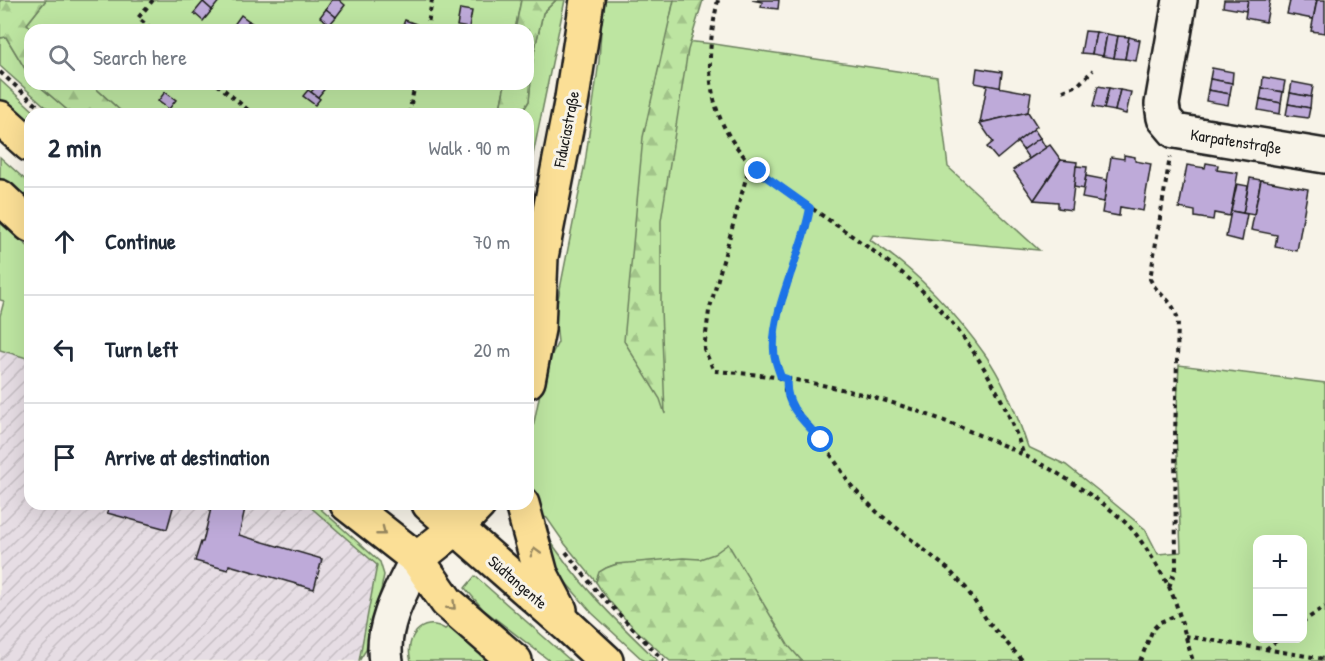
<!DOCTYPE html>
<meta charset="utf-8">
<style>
:root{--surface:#fff;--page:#f6f6f7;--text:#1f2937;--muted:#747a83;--line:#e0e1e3}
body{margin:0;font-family:"Patrick Hand",sans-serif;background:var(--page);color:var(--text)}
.controls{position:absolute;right:18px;bottom:18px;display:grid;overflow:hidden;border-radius:12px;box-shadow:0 6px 24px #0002}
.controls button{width:54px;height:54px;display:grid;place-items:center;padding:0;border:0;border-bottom:2px solid var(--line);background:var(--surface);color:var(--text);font:30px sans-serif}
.stop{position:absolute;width:18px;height:18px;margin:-14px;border:4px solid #1a73e8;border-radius:50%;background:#fff}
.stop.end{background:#1a73e8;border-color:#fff;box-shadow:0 2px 6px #0008}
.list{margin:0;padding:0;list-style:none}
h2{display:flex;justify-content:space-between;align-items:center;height:78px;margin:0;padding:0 24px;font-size:26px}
h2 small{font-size:20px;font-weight:400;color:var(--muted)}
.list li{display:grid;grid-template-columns:39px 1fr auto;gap:18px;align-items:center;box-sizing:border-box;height:108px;padding:0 24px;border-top:2px solid var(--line)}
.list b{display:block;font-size:22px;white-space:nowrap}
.list em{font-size:20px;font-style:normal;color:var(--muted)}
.icon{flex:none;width:33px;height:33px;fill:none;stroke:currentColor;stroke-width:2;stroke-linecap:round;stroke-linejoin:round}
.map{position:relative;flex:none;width:1325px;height:661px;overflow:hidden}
.search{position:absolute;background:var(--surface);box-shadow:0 6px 24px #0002;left:24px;top:24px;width:510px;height:66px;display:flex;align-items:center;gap:15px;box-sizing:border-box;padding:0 21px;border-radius:18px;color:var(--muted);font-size:22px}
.panel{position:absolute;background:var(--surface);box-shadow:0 6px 24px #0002;left:24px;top:108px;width:510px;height:402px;border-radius:18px}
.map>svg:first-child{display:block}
</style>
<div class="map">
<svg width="1325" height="661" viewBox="0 0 1325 661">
<defs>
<pattern id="industrial-furrows" width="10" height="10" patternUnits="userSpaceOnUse" patternTransform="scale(1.5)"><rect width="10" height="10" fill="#e6dde4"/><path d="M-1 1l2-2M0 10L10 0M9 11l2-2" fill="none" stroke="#c5bdc3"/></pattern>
<pattern id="forest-firs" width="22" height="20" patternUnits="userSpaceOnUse" patternTransform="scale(1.5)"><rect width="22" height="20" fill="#bde5a1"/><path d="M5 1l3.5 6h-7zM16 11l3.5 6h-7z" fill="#a2c48a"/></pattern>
</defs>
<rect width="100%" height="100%" fill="#f7f3e8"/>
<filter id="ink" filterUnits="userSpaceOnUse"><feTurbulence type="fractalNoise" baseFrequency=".0167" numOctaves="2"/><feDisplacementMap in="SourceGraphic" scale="12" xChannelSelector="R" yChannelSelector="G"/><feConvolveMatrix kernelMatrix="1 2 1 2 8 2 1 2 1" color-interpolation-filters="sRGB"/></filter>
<g filter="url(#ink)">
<!-- industrial -->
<path fill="url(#industrial-furrows)" d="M0,350l30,9v145h277l70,61 -19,96h-358z"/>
<!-- green -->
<g fill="#bde5a1" stroke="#6c805e" stroke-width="1.5" fill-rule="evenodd">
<path d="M46,0h475l-6,30h-482l-6,-6z"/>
<path d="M556,0h9l-37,179v-65h-7l8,-13 4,-44 10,-44z"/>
<path d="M603,0h71l-8,39 48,5 223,33 11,90 91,83 -166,-15 -3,5c46,30 85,72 116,116 19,27 32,61 42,91l38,18 39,31 40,33 13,25 23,-2 -5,-122 3,-65 146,18v278h-643l-65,-97c-11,4 -19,6 -21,18l-31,-38 -18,-26 -16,-7 -3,-25v-34l17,-84 13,-26 -3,-28 30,-151 14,-102zM1258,540h44v98h-44z"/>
<path d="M6,37l24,40v7h7l35,30h-18l-54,-48v-28z"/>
<path d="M0,80l37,34h-7v13l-30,-27z"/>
<path d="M91,84h414l-6,30h-375z"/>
<path d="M0,157l30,27v21l-30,-27z"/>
<path d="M0,223l30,25v111l-30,-9v-34l4,-15 -4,-1z"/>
<path d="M307,504h8l65,58 4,13 -3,15 -9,27 -6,33 -7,11 18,-96z"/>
<path d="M544,531c30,49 72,90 114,130h-14l-52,-48 -24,-28 -17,-23z"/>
<path d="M475,576l96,85h-21l-67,-52 -18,-21z"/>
<path d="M452,624l47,37h-88c-7,-22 10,-46 34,-32z"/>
</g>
<!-- forest -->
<g fill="url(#forest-firs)" stroke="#6c805e" stroke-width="1.5">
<path d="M0,0h46l-19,24 6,6h-3v47l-24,-40 -6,1z"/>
<path d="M521,0h35l-13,13 -10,44 -4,44 -8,13h-22l6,-30h23v-54h-13z"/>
<path d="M674,0h29l-15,50 -27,171v88l4,105 -5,-15 -36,-58 19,-204z"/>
<path d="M37,84h54l33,30h-52z"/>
<path d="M728,544l60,101 14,16h-132c-26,-24 -56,-49 -74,-79l3,-10 7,-4 11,-4 66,-6 17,1 14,-5z"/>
</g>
<!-- building -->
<g fill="#beaad9" stroke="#1c1c1c" stroke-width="1.5">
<path d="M205,0h15l-8,10 -9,-8z"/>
<path d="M332,0h7l6,5 -9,12 -10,-8z"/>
<path d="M752,0h27l-1,9 -17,-2 1,-5z"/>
<path d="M1224,0h24l-2,11 -23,-4z"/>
<path d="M1248,0h22l-4,22 -21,-4z"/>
<path d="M1285,0h32l-4,19 -26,-5 3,-13z"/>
<path d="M1317,0h8v33l-14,-2z"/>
<path d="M203,2l9,8 -9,11 -9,-8z"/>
<path d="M326,9l10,8 -6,7 -10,-7z"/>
<path d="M460,9l12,2 -3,17 -12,-2z"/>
<path d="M241,15l8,6 -7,9h-9l-2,-1z"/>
<path d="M405,20l11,4 -2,6h-13z"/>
<path d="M249,21l12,8 -1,1h-18z"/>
<path d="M1085,31l11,1 -4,22 -11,-1z"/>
<path d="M1096,32l11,2 -4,22 -11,-2z"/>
<path d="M1107,34l11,2 -4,22 -11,-2z"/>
<path d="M1118,36l11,1 -4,22 -11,-1z"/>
<path d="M1129,37l11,3 -4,21 -11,-2z"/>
<path d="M977,68l25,4 -2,16 -25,-5z"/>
<path d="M1212,68l21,4 -1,11 -22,-4z"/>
<path d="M1263,77l22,4 -2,11 -21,-4z"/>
<path d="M1210,79l22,4 -2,11 -22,-4z"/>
<path d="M1292,82l21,4 -2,11 -21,-4z"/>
<path d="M318,84l9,2 -9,11 -7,-5z"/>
<path d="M987,85l44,8 -3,19 -48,11z"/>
<path d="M1098,86l11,2 -5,21 -11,-2z"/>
<path d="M1109,88l11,2 -5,21 -11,-2z"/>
<path d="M1262,88l21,4 -2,11 -21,-4z"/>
<path d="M308,90l12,9 -5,6 -12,-9z"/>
<path d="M1120,90l11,2 -5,22 -11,-3z"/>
<path d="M1208,90l22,4 -2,11 -22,-4z"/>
<path d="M165,92l11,8 -7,9 -11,-8z"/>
<path d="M1290,93l21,4 -1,11 -22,-4z"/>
<path d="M1260,99l21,4 -1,11 -22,-4z"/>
<path d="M1288,104l22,4 -2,10 -22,-3z"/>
<path d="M1028,112l9,14 -40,33 -10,-12 6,-5 -13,-19z"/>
<path d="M1034,129l6,9 -17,12 -6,-8z"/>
<path d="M1040,138l6,10 -17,11 -6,-9z"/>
<path d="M1050,145l11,15 -27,40 -21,-30z"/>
<path d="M1124,155l11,2v4l16,3 -8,47 -23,-4 -1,9 -17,-3 9,-56 13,2z"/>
<path d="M1061,160l16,2 -6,48 -13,-2v-6l-24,-2z"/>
<path d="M1206,163l12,2 -1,5 21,3 -8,43 -16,-3 -1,7 -18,-3v-6l-16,-3 8,-43 18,3z"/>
<path d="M1076,166l11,1 -3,22 -10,-2z"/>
<path d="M1086,176l21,4 -3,22 -22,-4z"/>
<path d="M1250,178l11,2 -7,35 -11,-2z"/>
<path d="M1261,180l47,9 -11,62 -22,-4 2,-12 -26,-5z"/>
<path d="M1237,184l11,2 -5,27 -12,-2z"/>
<path d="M1231,211l16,3 -5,27 -16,-4z"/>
<path d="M110,504h64l-7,25 -60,-16z"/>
<path d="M212,504h34l-7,31 83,24 -8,30 -85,-24 -1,5 -33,-9 6,-19h2z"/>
</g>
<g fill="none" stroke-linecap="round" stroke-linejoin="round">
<defs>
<g id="minor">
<path d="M1180,0l-18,104 2,14 11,13 150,25"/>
<path d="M386,661c-6,-35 16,-72 31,-102"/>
</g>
<g id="major">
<path d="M0,118l30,27"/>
<path d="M0,197l30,28"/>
<path d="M528,381l10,-52 3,-72 31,-159 15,-98"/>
<path d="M347,504l70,55 30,43 68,59"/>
<path d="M429,504l138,121 39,36"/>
<path d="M522,504l19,70 19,36"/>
<path d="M417,559l39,-31 23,-24"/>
</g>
</defs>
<!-- minor casing -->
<use href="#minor" stroke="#1c1c1c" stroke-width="38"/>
<!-- major casing -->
<use href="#major" stroke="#1c1c1c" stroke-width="38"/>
<!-- path -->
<g stroke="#1c1c1c" stroke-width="4" stroke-dasharray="4.5 4.5" stroke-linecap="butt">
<path d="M153,0l-15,18 15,12"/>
<path d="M718,0c-15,68 -13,121 40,171 44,32 91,61 134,94 62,47 107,115 131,188"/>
<path d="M427,30l5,-30"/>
<path d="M0,72l47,42"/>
<path d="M217,84l36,30"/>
<path d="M1063,91l15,-6 15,-15"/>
<path d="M409,114l6,-30"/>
<path d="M750,164l-41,147 -5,38 10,22c94,6 173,25 260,62 40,16 77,34 112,59 17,11 41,29 52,45 11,15 22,33 31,50 11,23 16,50 24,74"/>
<path d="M781,377l-7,-24v-17l5,-24 28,-86 3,-18"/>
<path d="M787,379l-2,12 4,10 32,39 32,48 24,24 71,57 18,19 22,34 35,39"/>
<path d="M566,552l28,36 70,73"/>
<path d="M1169,587l7,-19 -1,-132 3,-115c-5,-24 -19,-23 -28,-42l20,-122"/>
<path d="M1302,622l23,-15"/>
<path d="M1185,636l140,23"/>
<path d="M1266,649l14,-11"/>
<path d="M1140,661l13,-32 7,-7 19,-8"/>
</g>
<!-- minor -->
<use href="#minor" stroke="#f7f3e8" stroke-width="33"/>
<!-- major -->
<use href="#major" stroke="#fbdf96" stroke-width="33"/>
</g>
<!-- one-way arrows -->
<defs><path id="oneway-chevron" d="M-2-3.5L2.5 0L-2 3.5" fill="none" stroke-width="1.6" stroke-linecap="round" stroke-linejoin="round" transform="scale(1.5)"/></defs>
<g stroke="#97875f">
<use href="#oneway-chevron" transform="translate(382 532) rotate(38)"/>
<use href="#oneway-chevron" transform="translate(535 552) rotate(-106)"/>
<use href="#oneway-chevron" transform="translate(452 606) rotate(44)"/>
</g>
</g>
<g fill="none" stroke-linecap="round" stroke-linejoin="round" filter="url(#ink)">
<!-- route -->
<path stroke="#1a73e8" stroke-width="8" d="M758,171l52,37c-7,44 -39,101 -36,143 0,8 4,18 7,26l6,2c-3,27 17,42 34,61"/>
</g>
<g text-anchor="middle" stroke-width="6" stroke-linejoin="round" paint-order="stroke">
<!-- street labels -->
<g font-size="16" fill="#1c1c1c" stroke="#f7f3e8">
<text transform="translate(566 129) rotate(-79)" y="6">Fiduciastraße</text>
<text transform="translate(1236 141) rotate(9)" y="6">Karpatenstraße</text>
<text transform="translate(518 582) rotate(41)" y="6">Südtangente</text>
</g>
</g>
</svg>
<div class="controls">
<button>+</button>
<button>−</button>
</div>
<div class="stop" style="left:821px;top:440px"></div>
<div class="stop end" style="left:758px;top:171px"></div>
<div class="search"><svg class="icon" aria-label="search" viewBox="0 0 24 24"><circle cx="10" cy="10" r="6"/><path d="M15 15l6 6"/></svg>Search here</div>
<section class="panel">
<h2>2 min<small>Walk · 90 m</small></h2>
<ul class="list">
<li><svg class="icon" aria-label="ahead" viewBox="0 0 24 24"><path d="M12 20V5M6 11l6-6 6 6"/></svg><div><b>Continue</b></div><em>70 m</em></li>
<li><svg class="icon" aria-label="left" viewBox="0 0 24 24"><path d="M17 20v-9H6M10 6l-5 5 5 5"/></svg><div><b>Turn left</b></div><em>20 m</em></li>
<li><svg class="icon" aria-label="arrive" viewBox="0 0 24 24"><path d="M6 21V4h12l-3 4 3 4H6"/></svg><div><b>Arrive at destination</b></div></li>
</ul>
</section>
</div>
